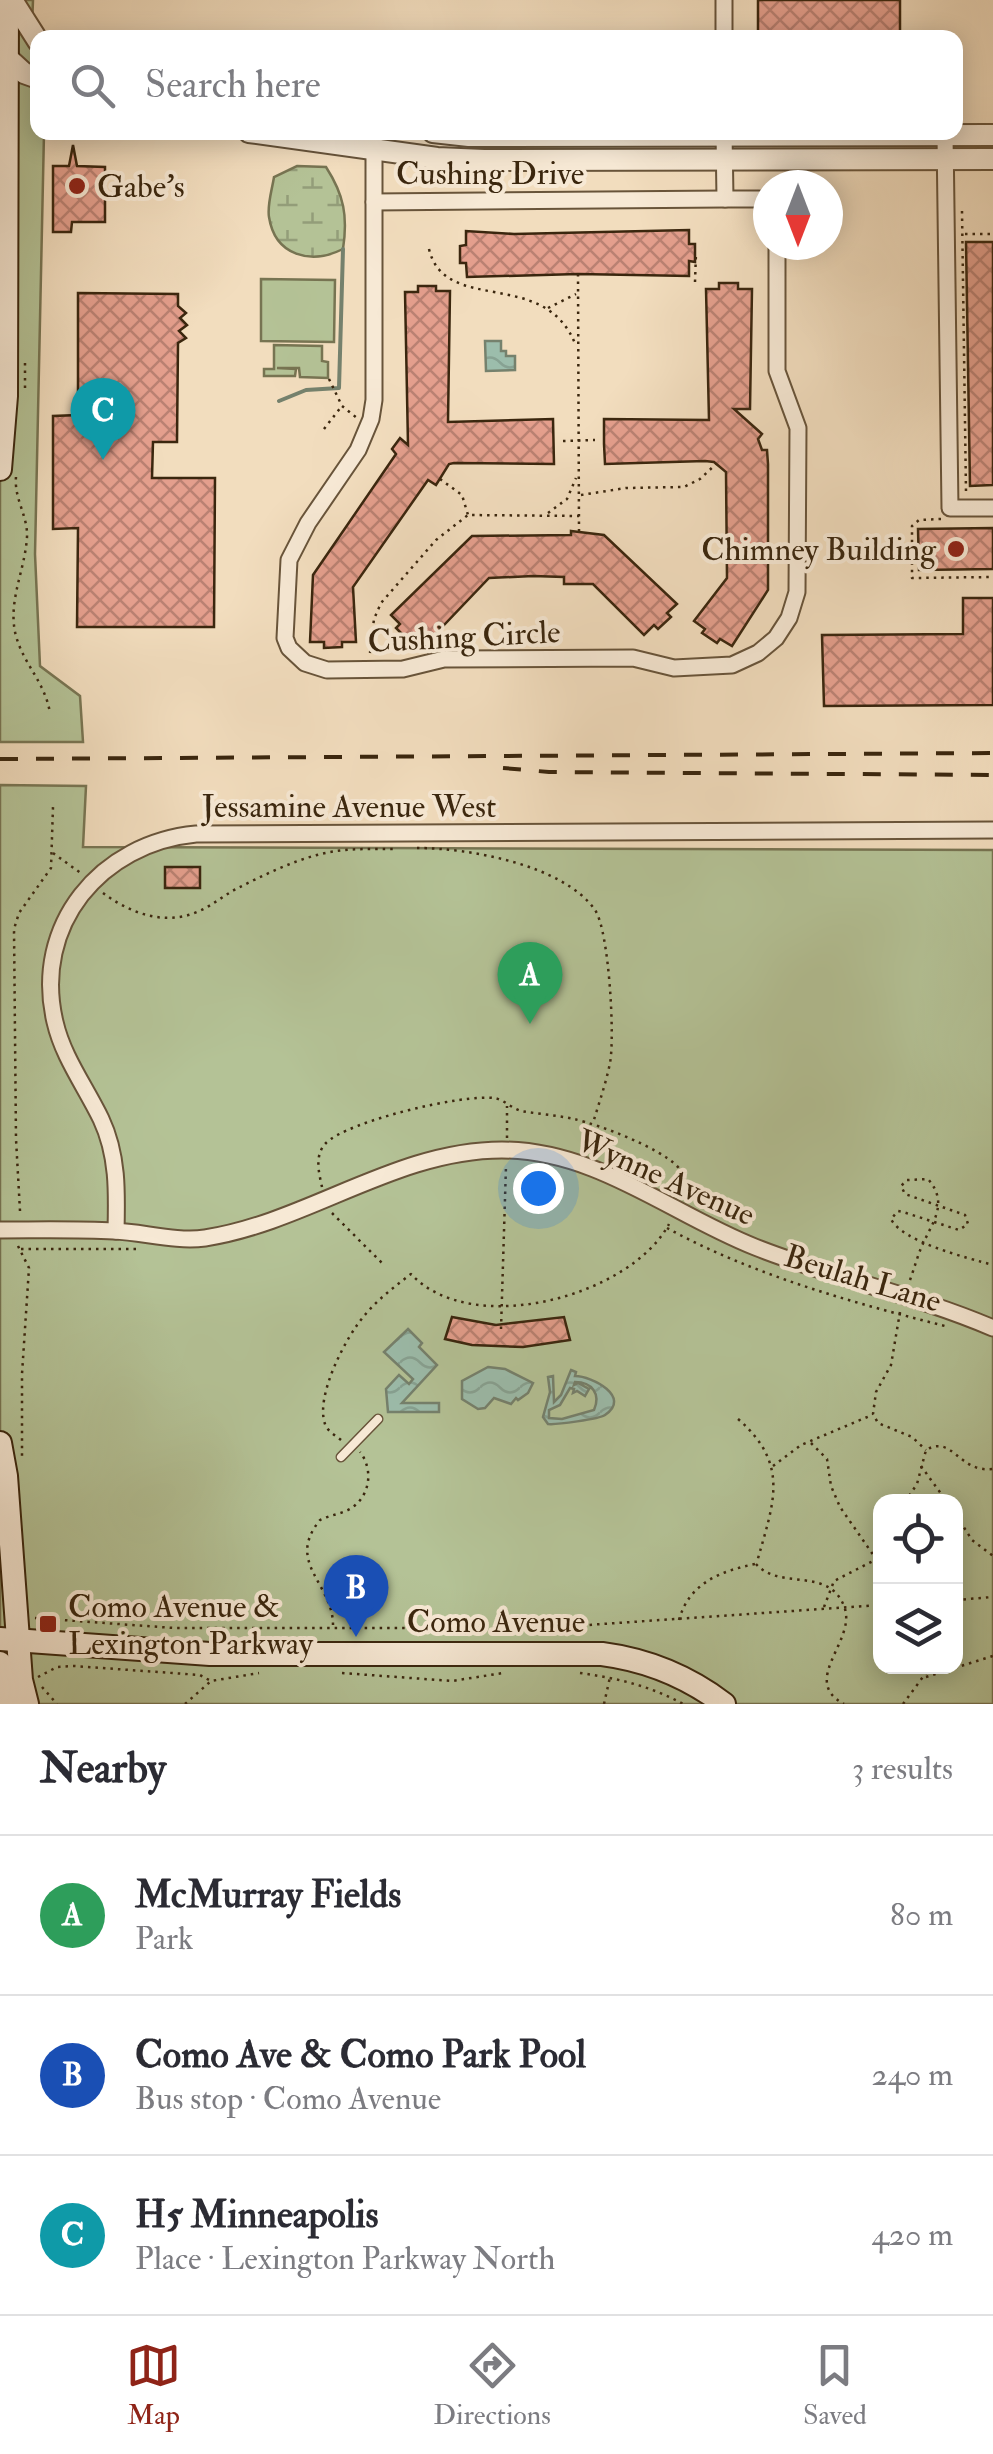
<!DOCTYPE html>
<meta charset="utf-8">
<style>
:root{--surface:#fff;--page:#f7f7f7;--text:#2b2b33;--muted:#7c7c81;--line:#e1e1e2;--accent:#8f2418}
body{margin:0;font-family:"IM FELL Double Pica",serif;background:var(--page);color:var(--text)}
.controls{position:absolute;right:30px;bottom:30px;display:grid;overflow:hidden;border-radius:20px;box-shadow:0 5px 25px #0003}
.controls button{width:90px;height:90px;display:grid;place-items:center;padding:0;border:0;border-bottom:2px solid var(--line);background:var(--surface);color:var(--text);font:50px sans-serif}
.compass{position:absolute;left:753px;top:170px;width:90px;height:90px;border-radius:50%;background:var(--surface);box-shadow:0 5px 25px #0003;rotate:180deg}
.you{position:absolute;left:538px;top:1188px;width:35px;height:35px;margin:-25px;border:8px solid #fff;border-radius:50%;background:#1a73e8;box-shadow:0 0 0 15px #1a73e833}
.badge{display:grid;place-items:center;width:65px;height:65px;border-radius:50%;background:var(--accent);color:#fff;font-size:32px;font-weight:700}
.pin{position:absolute;translate:-50% -82px;filter:drop-shadow(0 2px 5px #0008)}
.pin::after{content:'';position:absolute;top:52px;width:35px;height:30px;background:inherit;clip-path:polygon(0 0,100% 0,50% 100%)}
.list{margin:0;padding:0;list-style:none}
h2{display:flex;justify-content:space-between;align-items:center;height:130px;margin:0;padding:0 40px;font-size:42px}
h2 small{font-size:32px;font-weight:400;color:var(--muted)}
.list li{display:grid;grid-template-columns:65px 1fr auto;gap:30px;align-items:center;box-sizing:border-box;height:160px;padding:0 40px;border-top:2px solid var(--line)}
.list b{display:block;font-size:38px;white-space:nowrap}
.list p{margin:0;font-size:32px;white-space:nowrap;color:var(--muted)}
.list em{font-size:32px;font-style:normal;color:var(--muted)}
.icon{flex:none;width:55px;height:55px;fill:none;stroke:currentColor;stroke-width:2;stroke-linecap:round;stroke-linejoin:round}
.map{position:relative;flex:none;width:993px;height:1704px;overflow:hidden}
.search{position:absolute;background:var(--surface);box-shadow:0 5px 25px #0003;left:30px;right:30px;top:30px;height:110px;display:flex;align-items:center;gap:25px;box-sizing:border-box;padding:0 35px;border-radius:20px;color:var(--muted);font-size:38px}
.sheet{height:610px;background:var(--surface)}
nav{display:flex;justify-content:space-around;align-items:center;box-sizing:border-box;height:140px;border-top:2px solid var(--line);background:var(--surface);font-size:28px;color:var(--muted)}
nav a{display:grid;justify-items:center;gap:5px}
nav .on{color:var(--accent)}
.map>svg:first-child{display:block}
</style>
<div class="map">
<svg width="993" height="1704" viewBox="0 0 993 1704">
<defs>
<pattern id="wetland-marsh" width="20" height="14" patternUnits="userSpaceOnUse" patternTransform="scale(2.5)"><rect width="20" height="14" fill="#b4c296"/><path d="M1 5h8M5 5V1M11 12h8M15 12V8" fill="none" stroke="#939d79"/></pattern>
<pattern id="water-waves" width="16" height="10" patternUnits="userSpaceOnUse" patternTransform="scale(2.5)"><rect width="16" height="10" fill="#9cbdac"/><path d="M0 5q4-4 8 0t8 0" fill="none" stroke="#87a293"/></pattern>
<pattern id="building-cross-hatch" width="8" height="8" patternUnits="userSpaceOnUse" patternTransform="scale(2.5)"><rect width="8" height="8" fill="#e49f8d"/><path d="M0 0l8 8M0 8l8-8" fill="none" stroke="#ba8172"/></pattern>
</defs>
<rect width="100%" height="100%" fill="#f2ddbe"/>
<filter id="stains"><feTurbulence type="fractalNoise" baseFrequency=".002" numOctaves="4"/><feColorMatrix values="0 0 0 0 .2 0 0 0 0 .09 0 0 0 0 .02 0 0 0 .5 -.17"/></filter>
<radialGradient id="worn" r=".72"><stop offset=".6" stop-color="#630" stop-opacity="0"/><stop offset="1" stop-color="#630" stop-opacity=".3"/></radialGradient>
<!-- wetland -->
<path fill="url(#wetland-marsh)" stroke="#777452" stroke-width="2.5" d="M297,166l29,1c18,28 22,49 17,82 -32,16 -68,7 -74,-32 -2,-12 3,-27 5,-40z"/>
<!-- park -->
<g fill="#b4c296" stroke="#777452" stroke-width="2.5" fill-rule="evenodd">
<path d="M0,0h33l-1,27 6,11v94l6,1 -9,421 5,112 40,30 3,46h-83z"/>
<path d="M261,279l74,1 -1,62 -73,-1z"/>
<path d="M274,345l48,1v15l6,1v16l-28,-1 -1,-9h-22l19,1 -1,7h-31v-7h10z"/>
<path d="M0,785l86,1 -3,61 910,3v854h-993zM880,1502h76v164h-76z"/>
</g>
<!-- water -->
<g fill="url(#water-waves)" stroke="#75816d" stroke-width="2.5" fill-rule="evenodd">
<path d="M485,341h16v10h5v5h9v14l-29,1z"/>
<path d="M408,1329l14,14 -3,4 18,18 -35,38h37v9h-51l-2,-23 13,-14 10,9 4,-5 -29,-27z"/>
<path d="M488,1367l17,2 28,14 -5,10 -10,7 -2,-2 -5,6 -17,-6 -9,10 -7,1 -16,-10v-18z"/>
<path d="M571,1370l5,2 -1,4c17,0 57,21 30,39 -6,4 -49,10 -57,9l-5,-7 7,-25 -2,-15 5,-1 1,26 7,-7zM575,1382c17,0 26,12 19,28l-32,9 -13,-1v-8l11,-5 10,-17 4,1 -1,4 4,-2 8,5 4,-7 -11,-6 -4,2z"/>
</g>
<g fill="none" stroke-linecap="round" stroke-linejoin="round">
<!-- stream -->
<path stroke="#75816d" stroke-width="4" d="M279,401l27,-11 33,-2 4,-139"/>
</g>
<!-- building -->
<g fill="url(#building-cross-hatch)" stroke="#3a260e" stroke-width="2.5">
<rect x="758" y="0" width="142" height="38"/>
<path d="M73,145l4,21 28,1v55h-33l-1,10h-18v-66h16z"/>
<path d="M689,230v14h6v18l-6,-1v15l-111,-2 -111,3 -1,-14h-6v-17l6,-1v-14l48,3z"/>
<path d="M966,242h27v243l-23,1z"/>
<path d="M719,283h19v6h14l-2,120h-16l28,25 -4,5 4,11h5l1,14v126l-36,56 -12,-7 -3,4 -15,-10 3,-4 -11,-8 33,-43 -1,-106 -12,-10 -9,-1 -100,3 -1,-20v-25l105,1 -3,-131h13z"/>
<path d="M418,286h18v5h14l-2,131 105,-3 1,45 -100,-1 -5,1 -13,21 -8,-5 -75,107 3,55h-14v5l-18,1v-6h-14l3,-67 83,-121 -4,-5 8,-11 8,7 -3,-153h13z"/>
<path d="M78,293l100,1v12l8,7 -6,5 7,7 -8,6 7,7 -8,5 -1,99h-24l-1,36h63l-1,149h-137l1,-99 -25,1v-113l25,-1z"/>
<path d="M993,528v41l-74,1 -1,-41z"/>
<path d="M571,531l33,4 73,69 -10,9 4,4 -13,12 -4,-4 -10,10 -51,-51h-29v-7l-31,-1 -44,2 -66,69 -11,-10 -3,4 -13,-13 4,-4 -9,-9 81,-79 99,-1z"/>
<path d="M963,598h30v107l-169,1 -2,-71 141,-1z"/>
<rect x="165" y="867" width="35" height="21"/>
<path d="M452,1317l44,8 68,-8 6,23 -47,7 -51,-2 -27,-6z"/>
</g>
<g fill="none" stroke-linecap="round" stroke-linejoin="round">
<defs>
<path id="service" d="M341,1457l37,-38"/>
<g id="minor">
<path d="M724,0v38"/>
<path d="M374,132v268l-3,19 -13,31 -50,73 -19,37 -4,78 4,10 16,15 22,7 76,-1 41,-10 189,-1 41,10 58,-3 26,-12 18,-15 13,-20 8,-26 1,-164 -21,-57v-126"/>
<path d="M724,132l1,67h34l9,4"/>
<path d="M945,135l5,373h43"/>
<path d="M374,202l351,-3"/>
<path d="M0,1230c38,0 76,-1 114,1 29,1 61,11 91,7 103,-16 191,-88 297,-88 95,0 169,64 253,97 78,31 161,48 238,81"/>
<path d="M116,1231c1,-39 2,-76 -15,-112 -16,-33 -38,-62 -46,-97 -23,-97 46,-179 141,-188l797,-4"/>
</g>
<g id="tertiary">
<path d="M12,0l26,41"/>
<path d="M0,51l24,22 14,5"/>
<path d="M249,132l188,26 47,2 509,-1"/>
<path d="M433,132l36,4 524,-1"/>
</g>
<g id="secondary">
<path d="M0,469l6,-73 1,-396"/>
<path d="M0,1443l6,33 15,204 6,24"/>
<path d="M0,1639l210,15h392c46,6 85,22 122,50"/>
<path d="M0,1663l8,41"/>
</g>
</defs>
<!-- service casing -->
<use href="#service" stroke="#68543a" stroke-width="11"/>
<!-- minor casing -->
<use href="#minor" stroke="#68543a" stroke-width="19"/>
<!-- tertiary casing -->
<use href="#tertiary" stroke="#68543a" stroke-width="24"/>
<!-- secondary casing -->
<use href="#secondary" stroke="#3a260e" stroke-width="26"/>
<!-- path -->
<g stroke="#3a260e" stroke-width="2.5" stroke-dasharray="2.5 5" stroke-linecap="butt">
<path d="M962,211l4,281"/>
<path d="M965,234h28"/>
<path d="M429,249c16,67 117,17 147,97"/>
<path d="M578,274l1,257"/>
<path d="M695,282l1,-29"/>
<path d="M548,308l28,-14"/>
<path d="M25,363v26"/>
<path d="M329,379l13,27 15,12"/>
<path d="M324,429l17,-22"/>
<path d="M563,441l32,-1"/>
<path d="M16,477c-2,22 12,39 11,60 -2,34 -20,65 -11,99 8,29 29,46 34,77"/>
<path d="M440,479l22,16 6,20"/>
<path d="M581,495l45,-7 58,-1 16,-8 16,-15"/>
<path d="M548,513l19,-14 9,-21"/>
<path d="M941,519l-22,1 -7,6v52l81,-1"/>
<path d="M370,653l4,-34 7,-16 55,-63 32,-25 111,1"/>
<path d="M417,848c52,0 147,17 178,62 14,20 20,127 15,153 -4,20 -11,40 -17,60"/>
<path d="M53,853l29,21"/>
<path d="M103,893c27,20 61,33 94,19 15,-6 27,-17 41,-24 24,-12 52,-26 79,-33 25,-7 51,-6 77,-6"/>
<path d="M507,1138v-32"/>
<path d="M322,1187c-3,-14 -8,-32 4,-44 22,-22 136,-49 168,-45 9,1 17,10 27,13 17,3 35,4 53,8 26,6 84,28 103,47 8,8 9,19 7,29"/>
<path d="M20,1211l-4,-72 -2,-210 5,-16 32,-45 2,-61"/>
<path d="M332,1213l53,53"/>
<path d="M667,1228c86,47 183,74 278,98"/>
<path d="M18,1246l11,22 -7,106v82"/>
<path d="M21,1249h115"/>
<path d="M910,1280c4,-11 7,-22 11,-32 10,-24 29,-44 7,-69l-21,1 -6,6 4,8 60,21 3,9 -9,6 -56,-18 -5,-1 -7,8c11,23 77,39 102,46"/>
<path d="M900,1312l-9,53 -15,27 -3,22 5,9 34,14 14,13"/>
<path d="M501,1329l5,-163"/>
<path d="M738,1419c53,46 35,85 19,143"/>
<path d="M341,1440c-6,-5 -14,-9 -16,-16 -10,-28 21,-87 39,-108 13,-16 30,-29 47,-42 60,65 219,23 258,-50"/>
<path d="M811,1443l16,16 4,27 9,21 34,49"/>
<path d="M773,1466l28,-21 71,-30"/>
<path d="M921,1466l26,36"/>
<path d="M905,1502l12,-18 9,-34c27,-16 32,23 67,19"/>
<path d="M956,1515l16,25 21,16"/>
<path d="M756,1564c24,27 72,2 88,42 14,34 -45,74 0,98"/>
<path d="M956,1600l37,-3"/>
<path d="M824,1607l10,-26 39,-20 7,-20"/>
<path d="M35,1618l139,10h370l336,-23"/>
<path d="M679,1620c10,-37 42,-49 76,-56"/>
<path d="M333,1625c0,-42 -48,-62 -13,-105 10,-5 21,-6 30,-11 20,-12 24,-39 10,-57"/>
<path d="M342,1673l110,8 51,-8"/>
<path d="M580,1673c36,5 71,13 103,31"/>
<path d="M38,1677l19,-10 17,-1 126,9 9,5"/>
<path d="M926,1677l67,-21"/>
<path d="M42,1687l15,17"/>
<path d="M185,1704l26,-23 48,-8"/>
<path d="M604,1704l6,-27"/>
<path d="M903,1704l28,-38"/>
</g>
<!-- service -->
<use href="#service" stroke="#f7e9d5" stroke-width="8"/>
<!-- minor -->
<use href="#minor" stroke="#f7e9d5" stroke-width="15"/>
<!-- tertiary -->
<use href="#tertiary" stroke="#f7e9d5" stroke-width="20"/>
<!-- secondary -->
<use href="#secondary" stroke="#f7e9d5" stroke-width="22"/>
<!-- rail -->
<g stroke="#3a260e" stroke-width="4" stroke-dasharray="18 18" stroke-linecap="butt">
<path d="M0,759l993,-6"/>
<path d="M503,768l46,4 444,3"/>
</g>
</g>
<!-- markers -->
<g fill="#8f2418" stroke="#f7e9d5" stroke-width="4">
<circle cx="77" cy="186" r="10"/>
<circle cx="956" cy="549" r="10"/>
<rect x="38" y="1614" width="20" height="20" rx="5"/>
</g>
<g text-anchor="middle" stroke-width="8" stroke-linejoin="round" paint-order="stroke">
<!-- street labels -->
<g font-size="32" fill="#3a260e" stroke="#f7e9d5">
<text x="490" y="184">Cushing Drive</text>
<text transform="translate(464 636) rotate(-3)" y="11">Cushing Circle</text>
<text x="349" y="817">Jessamine Avenue West</text>
<text transform="translate(666 1177) rotate(24)" y="11">Wynne Avenue</text>
<text transform="translate(863 1278) rotate(17)" y="11">Beulah Lane</text>
<text x="496" y="1632">Como Avenue</text>
</g>
<!-- poi labels -->
<g font-size="32" fill="#3a260e" stroke="#f7e9d5" text-anchor="start">
<text x="97" y="197">Gabe's</text>
<text x="936" y="560" text-anchor="end">Chimney Building</text>
<text x="68" y="1617">Como Avenue &amp;<tspan x="68" dy="37">Lexington Parkway</tspan></text>
</g>
</g>
<rect width="100%" height="100%" filter="url(#stains)"/>
<rect width="100%" height="100%" fill="url(#worn)"/>
</svg>
<div class="controls">
<button><svg class="icon" aria-label="locate" viewBox="0 0 24 24"><circle cx="12" cy="12" r="6"/><path d="M12 2v4M12 18v4M2 12h4M18 12h4"/></svg></button>
<button><svg class="icon" aria-label="layers" viewBox="0 0 24 24"><path d="M12 4l9 5-9 5-9-5zM3 14l9 5 9-5"/></svg></button>
</div>
<svg class="compass" viewBox="-18 -18 36 36"><path d="M0-13l5 13h-10z" fill="#e53935"/><path d="M0 13l5-13h-10z" fill="#7c7c81"/></svg>
<div class="you"></div>
<div class="pin badge" style="left:530px;top:1024px;background:#2e9e5b">A</div>
<div class="pin badge" style="left:356px;top:1637px;background:#1a4fb4">B</div>
<div class="pin badge" style="left:103px;top:460px;background:#0f9aa8">C</div>
<div class="search"><svg class="icon" aria-label="search" viewBox="0 0 24 24"><circle cx="10" cy="10" r="6"/><path d="M15 15l6 6"/></svg>Search here</div>
</div>
<section class="sheet">
<h2>Nearby<small>3 results</small></h2>
<ul class="list">
<li><span class="badge" style="background:#2e9e5b">A</span><div><b>McMurray Fields</b><p>Park</p></div><em>80 m</em></li>
<li><span class="badge" style="background:#1a4fb4">B</span><div><b>Como Ave &amp; Como Park Pool</b><p>Bus stop · Como Avenue</p></div><em>240 m</em></li>
<li><span class="badge" style="background:#0f9aa8">C</span><div><b>H5 Minneapolis</b><p>Place · Lexington Parkway North</p></div><em>420 m</em></li>
</ul>
</section>
<nav>
<a class="on"><svg class="icon" aria-label="map" viewBox="0 0 24 24"><path d="M3 6l6-2 6 2 6-2v14l-6 2-6-2-6 2zM9 4v14M15 6v14"/></svg>Map</a>
<a><svg class="icon" aria-label="directions" viewBox="0 0 24 24"><path d="M12 3l9 9-9 9-9-9zM9 14v-3h6M13 9l2 2-2 2"/></svg>Directions</a>
<a><svg class="icon" aria-label="saved" viewBox="0 0 24 24"><path d="M7 4h10v16l-5-4-5 4z"/></svg>Saved</a>
</nav>
